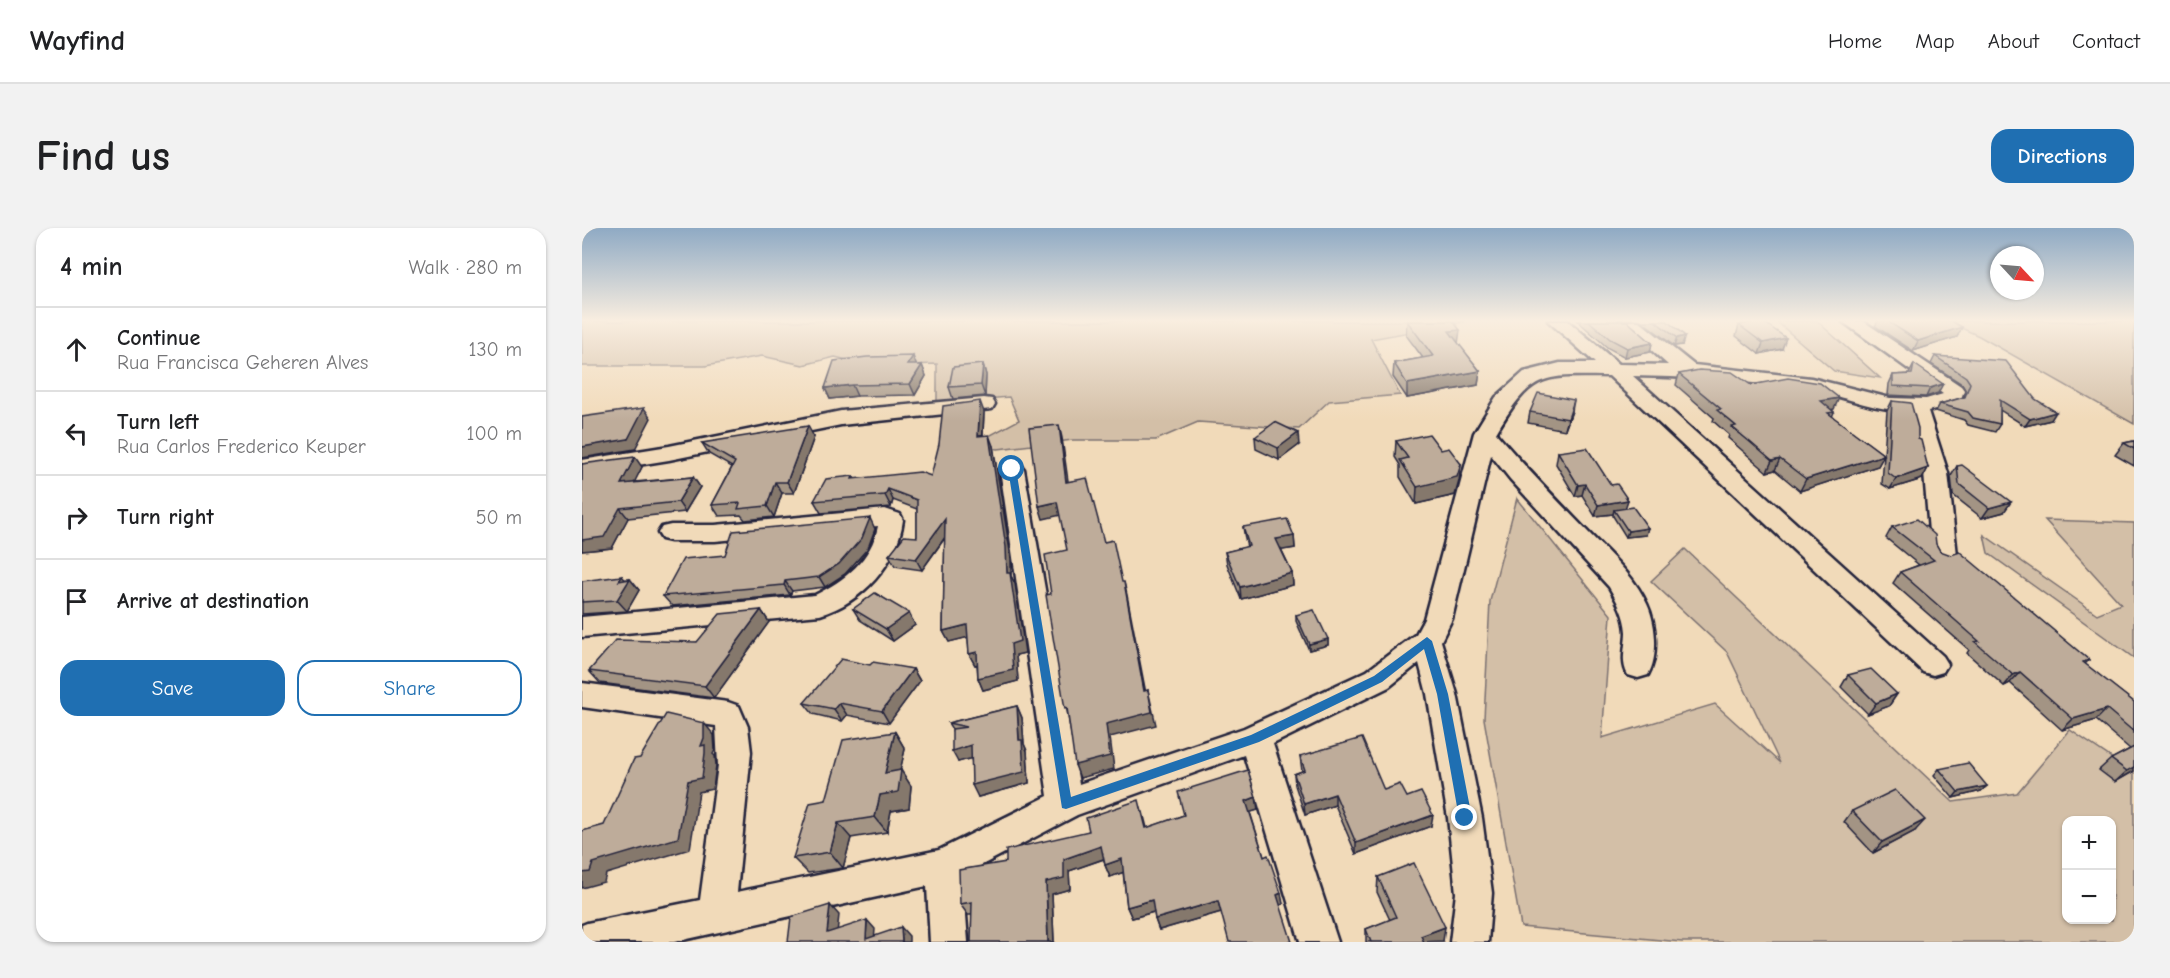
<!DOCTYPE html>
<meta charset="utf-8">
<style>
:root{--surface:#fff;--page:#f2f2f2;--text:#202124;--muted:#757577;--line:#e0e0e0;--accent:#1f6fb2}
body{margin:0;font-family:"Comic Neue",sans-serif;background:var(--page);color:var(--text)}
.controls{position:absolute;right:18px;bottom:18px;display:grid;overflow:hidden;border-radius:12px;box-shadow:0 2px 4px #0004}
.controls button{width:54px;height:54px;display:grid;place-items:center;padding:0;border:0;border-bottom:2px solid var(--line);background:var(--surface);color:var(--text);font:30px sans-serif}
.compass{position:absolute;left:1408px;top:18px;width:54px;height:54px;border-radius:50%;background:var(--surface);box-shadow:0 2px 4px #0004;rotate:116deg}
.stop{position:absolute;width:18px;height:18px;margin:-14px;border:4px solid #1f6fb2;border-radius:50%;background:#fff}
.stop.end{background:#1f6fb2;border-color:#fff;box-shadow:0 2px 6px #0008}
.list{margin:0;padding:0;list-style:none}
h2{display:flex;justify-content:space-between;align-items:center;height:78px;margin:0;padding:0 24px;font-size:26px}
h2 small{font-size:20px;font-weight:400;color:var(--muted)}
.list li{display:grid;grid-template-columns:39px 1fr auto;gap:18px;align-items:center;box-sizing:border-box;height:84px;padding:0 24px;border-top:2px solid var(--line)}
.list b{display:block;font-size:22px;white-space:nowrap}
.list p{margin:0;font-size:20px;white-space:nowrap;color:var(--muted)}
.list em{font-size:20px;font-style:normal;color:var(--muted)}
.actions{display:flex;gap:12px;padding:18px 24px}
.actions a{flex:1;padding:14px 0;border:2px solid var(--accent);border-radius:18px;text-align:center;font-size:21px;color:var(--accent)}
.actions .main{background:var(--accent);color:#fff}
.icon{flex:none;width:33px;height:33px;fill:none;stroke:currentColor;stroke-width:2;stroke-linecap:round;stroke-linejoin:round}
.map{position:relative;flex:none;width:1552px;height:714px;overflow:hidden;border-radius:18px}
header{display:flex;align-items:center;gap:36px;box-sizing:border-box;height:84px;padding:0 30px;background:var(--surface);border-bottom:2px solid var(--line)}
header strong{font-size:28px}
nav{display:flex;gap:33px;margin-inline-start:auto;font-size:21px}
.intro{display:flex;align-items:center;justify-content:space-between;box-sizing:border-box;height:144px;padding:0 36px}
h1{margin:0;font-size:42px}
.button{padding:15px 27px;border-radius:18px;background:var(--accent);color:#fff;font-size:21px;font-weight:700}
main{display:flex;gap:36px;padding:0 36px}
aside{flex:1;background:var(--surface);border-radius:18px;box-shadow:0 2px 4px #0004}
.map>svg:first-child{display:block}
</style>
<header>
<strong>Wayfind</strong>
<nav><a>Home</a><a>Map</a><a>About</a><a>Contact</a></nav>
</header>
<div class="intro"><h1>Find us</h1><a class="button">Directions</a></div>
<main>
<aside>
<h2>4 min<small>Walk · 280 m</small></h2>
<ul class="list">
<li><svg class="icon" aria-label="ahead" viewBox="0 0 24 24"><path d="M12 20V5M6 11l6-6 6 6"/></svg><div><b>Continue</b><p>Rua Francisca Geheren Alves</p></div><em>130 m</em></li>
<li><svg class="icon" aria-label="left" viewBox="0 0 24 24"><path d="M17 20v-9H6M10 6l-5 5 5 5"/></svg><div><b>Turn left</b><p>Rua Carlos Frederico Keuper</p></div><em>100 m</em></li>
<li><svg class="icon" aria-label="right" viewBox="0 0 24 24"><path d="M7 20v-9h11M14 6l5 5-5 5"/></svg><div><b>Turn right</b></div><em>50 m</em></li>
<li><svg class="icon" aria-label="arrive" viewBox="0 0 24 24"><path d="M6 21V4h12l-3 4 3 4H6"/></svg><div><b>Arrive at destination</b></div></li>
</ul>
<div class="actions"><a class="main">Save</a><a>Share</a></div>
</aside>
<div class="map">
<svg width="1552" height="714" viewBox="0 0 1552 714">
<rect width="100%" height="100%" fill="#f1dab9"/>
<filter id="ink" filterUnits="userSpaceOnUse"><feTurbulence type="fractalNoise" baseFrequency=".0167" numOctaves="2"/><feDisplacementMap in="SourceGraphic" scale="12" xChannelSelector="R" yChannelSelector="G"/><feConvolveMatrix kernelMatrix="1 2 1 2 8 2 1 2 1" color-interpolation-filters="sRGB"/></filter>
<g filter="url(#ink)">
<!-- green -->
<g fill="#d3bfa7" stroke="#7a7071" stroke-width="1.5" fill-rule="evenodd">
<path d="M0,93h881l1,1 -93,17 29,56 -71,6 -30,28 -101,-7 -42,18h-83l-75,9 -26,-4 47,-25 -10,-23 -72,6v-39l-64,2 -38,-9 -32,8 -41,-9 -57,10h-123z"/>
<path d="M1194,93h41l63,57 -46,-7z"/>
<path d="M1364,93h188v103l-155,-88z"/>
<path d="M935,270l94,117 -9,123 113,-34 65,59 -53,-111 -76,-71 34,-32 268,253 64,-9 53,-63 64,43v169h-452l-161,-15 -37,-208 6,-118zM1484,592h46v100h-46z"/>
<path d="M1463,292l89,3v135l-146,-105 -4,-18 113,79 24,-10z"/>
</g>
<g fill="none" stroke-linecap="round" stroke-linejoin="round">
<defs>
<g id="street">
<path d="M966,93h20l51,43 49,1 -49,-44h20l55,44 117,13 79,20 36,1 17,-5 -100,-72 20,-1 98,65 3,4 -4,12 -32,9 20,62 9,82 -4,6 -9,3 -9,-3 -4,-6 -7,-82 -17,-62c-35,-1 -65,-16 -99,-21 -58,-9 -117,-13 -175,-14l310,280 5,8 -5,8 -10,3 -10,-3 -314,-296c-68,-1 -77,-4 -113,57 29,34 59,65 90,97 22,23 48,45 61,74 9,19 12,52 1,71l-10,3 -10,-3c-8,-14 -2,-28 -2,-43 -1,-17 -9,-31 -17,-45l-99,-108 -19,-24 -39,164 -11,22 16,53 25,124 10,75 -4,49h-38l6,-49 -8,-75 -21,-124 -8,-31 -30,24 -116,57 65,198h-38l-56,-187 -167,60 -114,60 5,67h-38l-3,-56 -253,56h-92v-17l5,-2 113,-23 18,-135 -2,-39 -134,-19v-24l146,19 11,4 9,21 3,25 -14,140 202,-42 109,-54 -48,-327 4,-5 8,-2 8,2 4,5 55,315 165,-56 123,-57 49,-37 8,-15 50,-186 22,-36 28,-25 36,-9h35z"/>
<path d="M402,170l8,1 3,5 -3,5 -151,16 -172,35 -87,14v-14l87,-14 172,-35z"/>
<path d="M303,281l15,5 3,6c-6,44 -40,82 -83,95l-238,22v-20l233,-22c29,-14 57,-36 63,-69l-163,15h-44l-9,-2 -4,-6 4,-6 9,-2h44z"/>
</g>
</defs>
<!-- street casing -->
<use href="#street" stroke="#22223b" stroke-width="5"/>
<!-- street -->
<use href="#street" fill="#f1dab9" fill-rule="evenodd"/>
</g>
<!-- wall -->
<g fill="#a39484" stroke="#22223b" stroke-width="1.5">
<path d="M825,93l51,23 22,27 -2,14 -71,13 -14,-21 1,-14 29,-5 -17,-23z"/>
<path d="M996,93h49l25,22 -2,9 -25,5 -17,-9z"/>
<path d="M1060,93h25l15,24 -8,1z"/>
<path d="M1296,93h73l11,6 -5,10 -44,14 -38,-25z"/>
<path d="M1157,97l43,24 -23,5 -23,-18z"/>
<path d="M1353,128l116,64 -26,6 -25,-16v14l-5,8 -27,-7 -4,-5 -28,-9 4,-7 24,-7 2,-6 -4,-7 -31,-20z"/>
<path d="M401,136l3,11 -1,21 -32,3 -4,-12z"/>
<path d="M1332,136l24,29 -12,4 -38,-2 1,-11 4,-9 16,-1z"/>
<path d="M334,137h6l4,11 -11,19 -58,1 -27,3 -5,-11z"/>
<path d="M1097,146l72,11 83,24h-3l3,3 -2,5 52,38 -6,11 -78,25 -25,-21 -8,2 -39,-34 1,-3 -16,-14 1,-3 -38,-33z"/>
<path d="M1310,173l26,38 10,29 -6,11 -32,10 -8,-5 5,-73z"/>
<path d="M990,183l-7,19 -37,-7 2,-11z"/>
<path d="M402,184l-1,23 10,11 18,112v18l4,8 10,69 -9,2 2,26 -35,9 -5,-12 -1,-13h-2l-6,-11 -1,-17 -19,5 -6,-11 2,-93 -23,32 -27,-4 -6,-11 28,-18v-28l-24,-9 -2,7 -70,6 -7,-12 39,-25 2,3 76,-3z"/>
<path d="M232,209l-20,56h-12l-8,24 -29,3 -4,-5 -22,1 -7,-11 20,-38 -23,-13 -7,-11z"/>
<path d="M673,209l44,8 -20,15 -23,-11z"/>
<path d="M814,213l45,9 20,14 -2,17 -4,14 -39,9 -16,-27v-12l-5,-8z"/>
<path d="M1552,213v25l-19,-11 9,-12z"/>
<path d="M976,224l68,56 20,27 -20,2 -13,-21v-2l-18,2 -13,-21 -7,1 -19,-32z"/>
<path d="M0,236l60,3 -8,15 59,-5 7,10 -15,25 -57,6 -16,30 -30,3z"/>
<path d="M1375,238l47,46 -22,6 -29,-23 -2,-19z"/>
<path d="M661,299l51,9 1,12 -14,2 11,23 1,12 -52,14 -14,-35 -2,-12 22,-5 -2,-8z"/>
<path d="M1310,299l44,17 4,7 149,109 -4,4 49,38v69l-19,11 -16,-12 12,-11 19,-10 -34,-29 -34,10 -52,-47 -6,3 -37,-33 2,-3 -76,-67 7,-11 19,-7 -33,-27z"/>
<path d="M293,301l-7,19 -23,26 -20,13 -33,4 -2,4 -118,11 -9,-10 62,-41z"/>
<path d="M48,351l9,11 -12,21 -45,3v-33z"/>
<path d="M271,381l62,16 -22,16 -33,-21z"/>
<path d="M179,382l8,12 -55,76 -114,-15 -11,-12 108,-29z"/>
<path d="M714,387l32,24v6l-19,5 -13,-29z"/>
<path d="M288,437l43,4 7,12 -31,42 -42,-8 -5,6 -29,-7 -9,-11z"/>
<path d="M1266,447l49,19 -8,12 -21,8 -27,-27z"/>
<path d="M435,478l5,12 2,26 3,7 2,32 -51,14 -7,-39 -13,4 -6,-33 -4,-6z"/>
<path d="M313,504l10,17 -5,21 11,16 -2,22 -18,3 -4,21 -36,6 -8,30 -35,5 -15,-15 33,-58z"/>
<path d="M718,528l84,34 23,7 24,29 -75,28 -21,-49 -30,10 -10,-30 -1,-11 8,-3z"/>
<path d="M1357,541l48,17 -6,5 -28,7 -19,-23z"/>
<path d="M674,569l2,13 -8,2 14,45 19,47 -62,8 -62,18 -4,-11 -1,-7 -22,6 -5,-11 -4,-35 -13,5 -5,-12 -1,-6 -35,12 1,18 -18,5 2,48h-83l1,-27h-4l-8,-11 46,-42 83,-31 54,-19 4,16 37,-13z"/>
<path d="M1270,583l63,20 -42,22 -29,-31z"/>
<path d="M796,649l65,64 -77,1v-13l24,-9 -13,-28z"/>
</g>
<!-- shaded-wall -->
<g fill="#85786c" stroke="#22223b" stroke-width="1.5">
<path d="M1380,99l-5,10 -44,14 5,-10z"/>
<path d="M878,102l-2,14 -9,-13z"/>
<path d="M1103,108l-3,9 -8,1 3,-8z"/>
<path d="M1204,110l-4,11 -23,5 4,-11z"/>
<path d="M1070,115l-2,9 -25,5 2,-9z"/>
<path d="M331,128l4,11 -10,-2z"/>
<path d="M401,136l3,11 -1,21 -4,-11z"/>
<path d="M340,137l4,11 -11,19 -5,-11z"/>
<path d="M898,143l-2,14 -71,13v-14z"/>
<path d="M1361,156l-5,9 -12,4 4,-9z"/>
<path d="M270,157l5,11 -27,3 -5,-11z"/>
<path d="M1257,170l-5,11 -18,4 5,-12z"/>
<path d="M992,172l-2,11 -7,19 3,-11z"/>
<path d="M398,173l4,11 -2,35 -4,-11z"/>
<path d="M62,180l7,10 -16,31 -53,9v-11z"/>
<path d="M1474,184l-5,8 -26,6 5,-7z"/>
<path d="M477,197l3,13 8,57 -4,-13z"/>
<path d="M226,198l6,11 -20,56 -7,-11z"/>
<path d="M716,205l1,12 -20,15 -1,-12z"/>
<path d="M407,207l4,11 18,112v18l4,8 10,69 -9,2 2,26 -35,9 -5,-12 33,-34 -4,-71z"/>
<path d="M1302,227l-6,11 -78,25 6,-12z"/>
<path d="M53,229l7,10 -13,26 -8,-9z"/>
<path d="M1198,231l-5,11 -8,2 5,-11z"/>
<path d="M879,236l-2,17 -4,14 -39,9 1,-17z"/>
<path d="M1346,240l-6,11 -32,10 6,-10z"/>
<path d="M111,249l7,10 -15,25 -7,-10z"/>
<path d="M193,254l7,11 -8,24 -7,-11z"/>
<path d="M1003,256l-3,11 -7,1 3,-11z"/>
<path d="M306,261l5,11 -2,7 -6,-12z"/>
<path d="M1046,272l-4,12 -10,-2 -1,4 -18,2 3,-11z"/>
<path d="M475,274l4,13 -18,4 -4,-13z"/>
<path d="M1429,274l-7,10 -22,6 7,-10z"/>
<path d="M38,280l8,10 -16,30 -30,3v-11z"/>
<path d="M288,290l5,11 -7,19 -23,26 -20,13 -6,-10z"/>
<path d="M363,291l5,11 -28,40 -6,-11z"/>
<path d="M1066,300l-2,7 -20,2 2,-6z"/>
<path d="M712,308l1,12 -18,3 -1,-12z"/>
<path d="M710,345l1,12 -52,14 -1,-12z"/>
<path d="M40,348l6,7 2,-4 9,11 -12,21 -10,-11 2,-19z"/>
<path d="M203,353l7,10 -2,4 -6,-10z"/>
<path d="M542,354l3,13 21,109 -4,-13z"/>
<path d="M179,382l8,12 -55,76 -9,-12z"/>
<path d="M327,385l6,12 -22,16 -7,-12z"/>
<path d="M385,397l6,11 -24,6 -6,-11z"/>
<path d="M746,411v6l-19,5v-6z"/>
<path d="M395,424l5,11 -7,2 -6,-11z"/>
<path d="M331,441l7,12 -31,42 -7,-12z"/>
<path d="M1438,444l-10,11 -6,3 9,-11z"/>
<path d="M566,462l8,35 -46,12 4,32 -34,9 -5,-13 31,-41z"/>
<path d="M1315,466l-8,12 -21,8 8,-11z"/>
<path d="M257,475l8,12 -5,6 -8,-12z"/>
<path d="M435,478l5,12 2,26 3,7 2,32 -51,14 -6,-12 47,-45z"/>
<path d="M1525,481l-11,11 -34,10 11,-11z"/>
<path d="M122,495l10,12 1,15 -2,4 2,2 1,9 -3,24 -14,3 -9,57 -84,25 -2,8 -22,6v-15l11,-10 95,-82 13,-35z"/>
<path d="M313,504l10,17 -9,40 -11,-16z"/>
<path d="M389,517l6,12 -19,5 -6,-11z"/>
<path d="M1552,539v4l-19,11 12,-11z"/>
<path d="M319,542l10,16 -2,22 -18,3 -4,21 -12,-15 5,-22z"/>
<path d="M1405,558l-6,5 -28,7 5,-6z"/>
<path d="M753,566v11l-30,10 -1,-11z"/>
<path d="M674,569l2,13 -10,3 -2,-12z"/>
<path d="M851,587l-2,11 -75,28v-11z"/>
<path d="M1343,592l-10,11 -42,22 9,-11z"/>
<path d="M256,595l13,15 -8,30 -13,-16z"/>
<path d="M519,618l5,12 -37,13 1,18 -18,5 2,48h-6l-2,-60 18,-23z"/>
<path d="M540,631l5,12 -17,6 -5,-12z"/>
<path d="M699,665l2,11 -4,2 -2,-11z"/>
<path d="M570,672l5,11 -25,7 -5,-11z"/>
<path d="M636,673l3,11 -62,18 -4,-11z"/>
<path d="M248,677l9,10 -3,27 -9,-9z"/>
<path d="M285,692l8,9 -1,13 -8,-3z"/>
<path d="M319,699l8,9v6h-7z"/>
<path d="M863,699l-2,14 -22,1v-6z"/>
</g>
<!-- building -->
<g fill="#beac9a" stroke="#22223b" stroke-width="1.5">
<path d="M825,93h46l7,9 -11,1 31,40 -73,13 -13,-21 39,-7z"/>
<path d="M1007,93h38l25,22 -25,5 -17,-9z"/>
<path d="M1073,93h12l18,15 -8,2z"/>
<path d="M1180,93l24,17 -23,5 -24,-18z"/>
<path d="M1305,93h64l11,6 -44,14z"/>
<path d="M331,128l-6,9h15l-12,19 -58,1 -27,3 9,-27 33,-4z"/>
<path d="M1353,128l71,5 29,38 21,13 -26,7 -30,-19v24l-27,-6 -5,-6 -28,-8 25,-7 5,-14 -4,-6z"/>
<path d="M401,136l-2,21 -32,2 4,-20z"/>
<path d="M1332,136l29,20 -13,4 -37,-2v-11l19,-1z"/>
<path d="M1117,142l33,2 19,13 37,-7 32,5 19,15 -18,3 13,11 -6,1 56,42 -78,24 -26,-20 -8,2 -22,-19 -18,-15 4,-1 -19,-16 4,-1 -42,-35z"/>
<path d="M956,165l36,7 -6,19 -38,-7z"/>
<path d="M398,173l-2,35 11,-1 17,112 1,26h3l10,68 -9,3 2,26 -35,8 -1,-26 -8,2 -2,-29 -24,6 2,-112 -29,40 -27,-4 15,-19 13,1v-37l-29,-11 -3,6 -71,6 12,-22 27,-3 -1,3 68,-7 11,4 8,-32 4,-38z"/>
<path d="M1310,173l19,2 7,25v11l3,1 7,28 -32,11 -8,-6z"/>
<path d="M62,180l-16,31 -46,8v-30z"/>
<path d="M693,194l23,11 -20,15 -23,-11z"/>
<path d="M477,197l7,57 21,-4 17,64 9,-2 9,42h2l20,109 4,-1 4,22 -46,12 4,32 -35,9 -8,-57 -2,1 -19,-114 5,-1 -6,-39 22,-5 -10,-48 -18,4 -10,-78z"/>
<path d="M226,198l-21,56h-12l-8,24 -29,3 2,-6 -28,2 23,-43 -33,-19z"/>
<path d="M847,206l12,16 8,-2 12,16 -4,13 -40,10 -17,-27 8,-2 -12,-17z"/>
<path d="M1552,213v8l-10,-6z"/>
<path d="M1005,220l24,37 6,-1 11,16 -30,5 -13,-21 -7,1 -20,-33z"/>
<path d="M53,229l-14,27 72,-7 -15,25 -58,6 -16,29 -22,3v-76z"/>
<path d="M1380,237l49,37 -22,6 -30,-24 -2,-18z"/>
<path d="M1051,279l15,21 -20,3 -14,-21z"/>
<path d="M288,290l-8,20 -23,26 -20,13 -34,4 -1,4 -121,11 20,-37 42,-4 8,-24z"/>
<path d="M705,291l7,17 -18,3 16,34 -52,14 -15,-35 24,-6 -6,-19z"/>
<path d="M1335,291l18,16 1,9 4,7 11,4 9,-3 129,108 -6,2 51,40v30l-27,-23 -34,10 -53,-47 -7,3 -38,-33 4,-1 -79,-69 34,-12 -42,-33z"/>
<path d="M40,348l-3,5 11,-2 -13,21 -35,2v-21z"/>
<path d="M293,365l34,20 -23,16 -33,-20z"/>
<path d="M179,382l-56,76 -116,-15 27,-31 81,2 23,-28z"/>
<path d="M732,382l14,29 -19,5 -13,-29z"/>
<path d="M259,431l29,6 3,-3 40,7 -31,42 -43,-8 -5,6 -30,-6z"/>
<path d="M1289,441l26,25 -21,9 -28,-28z"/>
<path d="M435,478l2,34h3l2,32 -52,13 -1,-40 -19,6v-22l15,-2 -19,-4z"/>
<path d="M84,486l38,9v15l-3,8 4,-1v8l-3,25 -14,3 -10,57 -85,25 -3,9 -8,1v-42l22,-6 30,-66 6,-1z"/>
<path d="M313,504l-10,41 16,-3 -3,22 -18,3 -5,22 -37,6 -8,29 -37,6 17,-55 16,-3 17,-60z"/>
<path d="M780,510l22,52 16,-6 7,13 14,-5 12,23 -77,28 -21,-49 -31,10 -10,-30 11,-4 -5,-14z"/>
<path d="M1552,519v20l-7,4 -16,-12z"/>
<path d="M1386,535l19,23 -29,6 -19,-23z"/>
<path d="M666,542l8,27 -10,4 18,56 4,-2 13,38 -4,2 15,47h-63l-11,-41 -63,18 -3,-19 -25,7 -5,-48 -17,6 -4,-19 -37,13v19l-18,4 2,60h-77l1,-40 -12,2 -1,-34 47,-8v-12l83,-19 -3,-13 53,-18 7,28 38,-13 -6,-23z"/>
<path d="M1313,562l30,30 -43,22 -30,-31z"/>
<path d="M832,635l31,64 -24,9 3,6h-53l-5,-13 30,-12 -18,-40z"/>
<path d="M248,677l-3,28 40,-13 -1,19 35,-12 1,15h-116h2l3,-25z"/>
</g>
</g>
<!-- sky -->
<linearGradient id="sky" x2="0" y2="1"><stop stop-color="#8faac4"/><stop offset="0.48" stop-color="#f9eee0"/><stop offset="1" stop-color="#f9eee0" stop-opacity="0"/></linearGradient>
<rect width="1552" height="193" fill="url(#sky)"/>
<!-- route -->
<path fill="#1f6fb2" d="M430,238l4,3 55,328 180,-62 123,-59 53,-39 5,4 16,53 24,124 -2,4 -5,2 -6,-6 -22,-124 -13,-45 -42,33 -123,60 -193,67 -4,-1 -54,-339z"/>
</svg>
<div class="controls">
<button>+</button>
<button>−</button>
</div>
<svg class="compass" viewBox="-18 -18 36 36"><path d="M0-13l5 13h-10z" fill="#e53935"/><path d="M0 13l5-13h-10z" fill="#757577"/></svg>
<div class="stop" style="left:430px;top:241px"></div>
<div class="stop end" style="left:883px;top:590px"></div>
</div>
</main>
